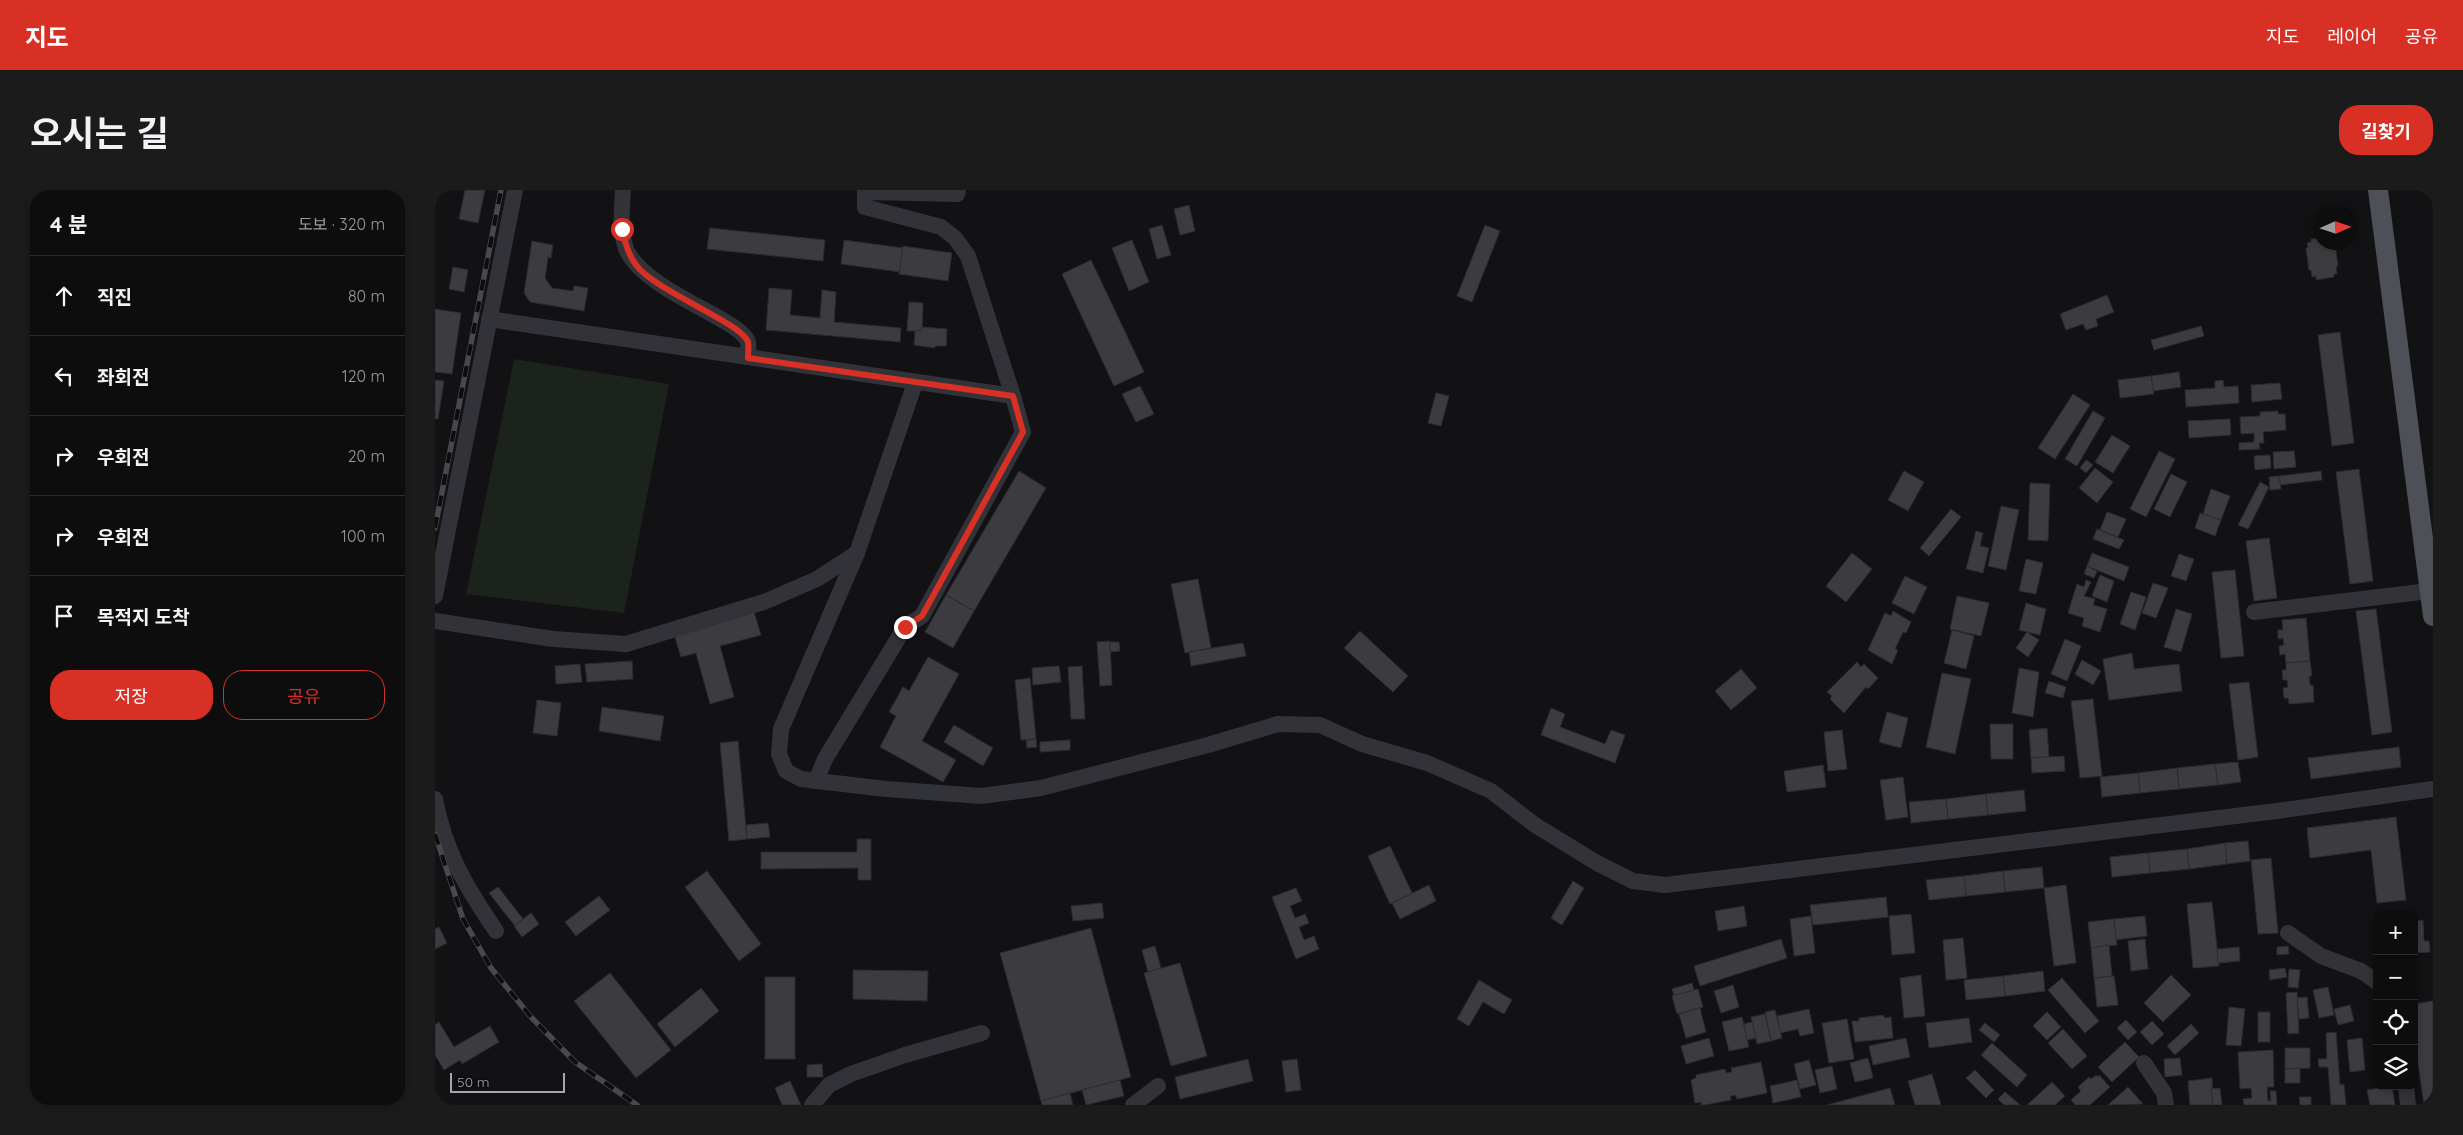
<!DOCTYPE html>
<html lang="ko">
<meta charset="utf-8">
<style>
:root{--surface:#0e0d0e;--page:#1c1b1c;--text:#f1f3f6;--muted:#9b9c9e;--line:#2e2d2e;--accent:#d93025}
body{margin:0;font-family:Quicksand,"Noto Sans KR",sans-serif;background:var(--page);color:var(--text)}
.controls{position:absolute;right:15px;bottom:15px;display:grid;overflow:hidden;border-radius:10px;box-shadow:0 2px 8px #0003}
.controls button{width:45px;height:45px;display:grid;place-items:center;padding:0;border:0;border-bottom:1px solid var(--line);background:var(--surface);color:var(--text);font:25px sans-serif}
.compass{position:absolute;left:1878px;top:15px;width:45px;height:45px;border-radius:50%;background:var(--surface);box-shadow:0 2px 8px #0003;rotate:87deg}
.scale{position:absolute;left:15px;bottom:12px;width:115px;box-sizing:border-box;padding-left:5px;border:2px solid #a2a7b4;border-top:0;font-size:14px;line-height:18px;white-space:nowrap;color:#a2a7b4;-webkit-text-stroke:4px #0d0d0e;paint-order:stroke}
.stop{position:absolute;width:15px;height:15px;margin:-11px;border:4px solid #d93025;border-radius:50%;background:#fff}
.stop.end{background:#d93025;border-color:#fff;box-shadow:0 1px 5px #0008}
.list{margin:0;padding:0;list-style:none}
h2{display:flex;justify-content:space-between;align-items:center;height:65px;margin:0;padding:0 20px;font-size:21px}
h2 small{font-size:16px;font-weight:400;color:var(--muted)}
.list li{display:grid;grid-template-columns:32px 1fr auto;gap:15px;align-items:center;box-sizing:border-box;height:80px;padding:0 20px;border-top:1px solid var(--line)}
.list b{display:block;font-size:19px;white-space:nowrap}
.list em{font-size:16px;font-style:normal;color:var(--muted)}
.actions{display:flex;gap:10px;padding:15px 20px}
.actions a{flex:1;padding:11px 0;border:1px solid var(--accent);border-radius:20px;text-align:center;font-size:18px;color:var(--accent)}
.actions .main{background:var(--accent);color:#fff}
.icon{flex:none;width:28px;height:28px;fill:none;stroke:currentColor;stroke-width:2;stroke-linecap:round;stroke-linejoin:round}
.map{position:relative;flex:none;width:1998px;height:915px;overflow:hidden;border-radius:20px}
header{display:flex;align-items:center;gap:30px;box-sizing:border-box;height:70px;padding:0 25px;background:var(--accent);color:#fff}
header strong{font-size:24px}
nav{display:flex;gap:28px;margin-inline-start:auto;font-size:18px}
.intro{display:flex;align-items:center;justify-content:space-between;box-sizing:border-box;height:120px;padding:0 30px}
h1{margin:0;font-size:35px}
.button{padding:12px 22px;border-radius:20px;background:var(--accent);color:#fff;font-size:18px;font-weight:700}
main{display:flex;gap:30px;padding:0 30px}
aside{flex:1;background:var(--surface);border-radius:20px;box-shadow:0 2px 8px #0003}
.map>svg:first-child{display:block}
</style>
<header>
<strong>지도</strong>
<nav><a>지도</a><a>레이어</a><a>공유</a></nav>
</header>
<div class="intro"><h1>오시는 길</h1><a class="button">길찾기</a></div>
<main>
<aside>
<h2>4 분<small>도보 · 320 m</small></h2>
<ul class="list">
<li><svg class="icon" aria-label="ahead" viewBox="0 0 24 24"><path d="M12 20V5M6 11l6-6 6 6"/></svg><div><b>직진</b></div><em>80 m</em></li>
<li><svg class="icon" aria-label="left" viewBox="0 0 24 24"><path d="M17 20v-9H6M10 6l-5 5 5 5"/></svg><div><b>좌회전</b></div><em>120 m</em></li>
<li><svg class="icon" aria-label="right" viewBox="0 0 24 24"><path d="M7 20v-9h11M14 6l5 5-5 5"/></svg><div><b>우회전</b></div><em>20 m</em></li>
<li><svg class="icon" aria-label="right" viewBox="0 0 24 24"><path d="M7 20v-9h11M14 6l5 5-5 5"/></svg><div><b>우회전</b></div><em>100 m</em></li>
<li><svg class="icon" aria-label="arrive" viewBox="0 0 24 24"><path d="M6 21V4h12l-3 4 3 4H6"/></svg><div><b>목적지 도착</b></div></li>
</ul>
<div class="actions"><a class="main">저장</a><a>공유</a></div>
</aside>
<div class="map">
<svg width="1998" height="915" viewBox="0 0 1998 915">
<rect width="100%" height="100%" fill="#121113"/>
<!-- green -->
<path fill="#1c231d" d="M79,169l155,25 -45,229 -158,-19z"/>
<!-- building -->
<g fill="#3c3c40" stroke="#2c2b2f">
<path d="M30,0h20l-7,33 -19,-4z"/>
<path d="M754,15l6,26 -15,4 -6,-26z"/>
<path d="M727,35l9,30 -14,4 -8,-30z"/>
<path d="M1050,35l15,6 -28,71 -15,-6z"/>
<path d="M275,38l115,12 -2,21 -116,-12z"/>
<path d="M1886,48v4l14,2 3,22h-2l1,8h-3v3l-18,3v-4l-4,1 -1,-7h-2l-3,-22h2l-1,-5 4,-1v-3z"/>
<path d="M409,50l59,8 -3,24 -59,-8z"/>
<path d="M697,50l17,42 -20,9 -17,-43z"/>
<path d="M97,51l21,4 -2,13 -3,-1 -3,21 7,10 21,3 1,-5 14,2 -4,23 -54,-9 -6,-9z"/>
<path d="M468,56l49,7 -4,28 -49,-7z"/>
<path d="M656,70l53,112 -30,14 -52,-112z"/>
<path d="M18,77l15,3 -4,22 -15,-3z"/>
<path d="M334,98l23,2 -2,25 30,3 2,-28 14,2 -2,30 67,6 -1,14 -134,-12z"/>
<path d="M1672,105l7,17 -18,7 2,7 -12,4 -3,-6 -17,6 -6,-16z"/>
<path d="M474,112l14,1 -1,28h-15z"/>
<path d="M0,119l26,4 -9,61 -17,-2z"/>
<path d="M1766,136l3,10 -50,14 -3,-10z"/>
<path d="M487,137l25,2 -1,17h-11v2l-21,-3 1,-14h7z"/>
<path d="M1905,142l14,111 -22,3 -14,-111z"/>
<path d="M1744,182l2,15 -28,4 -2,-15z"/>
<path d="M1716,186l3,18 -34,4 -2,-18z"/>
<path d="M0,190l9,1 -6,38h-3z"/>
<path d="M1788,190l1,7 14,-1 1,17 -53,4 -1,-17 30,-2v-7z"/>
<path d="M1845,193l2,16 -30,3 -1,-17z"/>
<path d="M705,196l14,28 -18,8 -14,-28z"/>
<path d="M1001,203l13,3 -8,30 -13,-3z"/>
<path d="M1638,204l17,11 -35,54 -17,-11z"/>
<path d="M1658,221l12,7 -28,48 -12,-7z"/>
<path d="M1843,221v3h7l1,16 -23,2 1,11h-5l1,6 -21,1v-7l15,-1v-9l-13,1 -1,-17 20,-1v-4z"/>
<path d="M1795,229l1,16 -42,3 -1,-17z"/>
<path d="M1677,245l18,11 -17,27 -18,-11z"/>
<path d="M1724,261l16,8 -29,58 -16,-8z"/>
<path d="M1859,261l2,16 -22,2 -1,-17z"/>
<path d="M1835,265l1,13 -16,2 -1,-14z"/>
<path d="M1651,270l7,5 -7,8 -6,-5z"/>
<path d="M1660,278l18,14 -16,21 -18,-15z"/>
<path d="M1924,279l14,112 -23,3 -14,-112z"/>
<path d="M584,281l27,17 -72,123 -28,-16z"/>
<path d="M1469,281l20,11 -16,29 -20,-11z"/>
<path d="M1886,281l1,9 -42,5 -1,-9z"/>
<path d="M1736,284l16,8 -17,35 -16,-8z"/>
<path d="M1844,286l2,13 -11,1 -1,-13z"/>
<path d="M1825,292l9,5 -21,42 -10,-4z"/>
<path d="M1595,293l20,1 -2,57 -20,-1z"/>
<path d="M1776,299l19,7 -9,24 -18,-6z"/>
<path d="M1566,316l18,4 -13,60 -18,-4z"/>
<path d="M1516,319l10,8 -32,39 -9,-8z"/>
<path d="M1672,322l19,7 -8,18 -18,-7z"/>
<path d="M1765,323l21,7 -6,16 -20,-8z"/>
<path d="M1662,339l27,11 -5,9 -26,-10z"/>
<path d="M1541,341l7,2 -3,13 9,2 -6,25 -17,-4z"/>
<path d="M1834,348l8,60 -23,3 -8,-60z"/>
<path d="M1417,363l20,16 -26,33 -20,-16z"/>
<path d="M1657,363l37,14 -5,14 -37,-15z"/>
<path d="M1744,364l15,5 -8,22 -15,-5z"/>
<path d="M1591,369l17,4 -7,31 -17,-3z"/>
<path d="M1652,376l10,5 -3,7 -10,-4z"/>
<path d="M1800,380l9,86 -23,2 -9,-86z"/>
<path d="M1665,385l14,6 -7,21 -15,-6z"/>
<path d="M1470,386l22,11 -13,27 -22,-11z"/>
<path d="M763,389l13,69 -26,5 -14,-69z"/>
<path d="M1651,390l5,2 -7,14 11,3 -2,6 14,4 -7,23 -18,-6 2,-8 -16,-5 9,-29 7,3z"/>
<path d="M1718,393l15,5 -12,30 -14,-5z"/>
<path d="M1696,402l15,5 -11,33 -15,-6z"/>
<path d="M511,405l28,16 -21,37 -28,-16z"/>
<path d="M1522,406l32,7 -8,33 -31,-7z"/>
<path d="M1591,413l20,6 -6,26 -21,-5z"/>
<path d="M1741,419l16,5 -11,38 -17,-5z"/>
<path d="M1941,419l16,123 -20,3 -16,-124z"/>
<path d="M1458,421l18,11 -5,11 -3,-1 -8,17 3,1 -6,14 -24,-14 17,-37 6,3z"/>
<path d="M319,422l7,23 -41,11 14,51 -24,7 -14,-51 -15,4 -7,-23z"/>
<path d="M1871,428l4,43 -24,2 -1,-9 -5,1 -1,-9 5,-1 -1,-7 -5,1v-9h5l-1,-10z"/>
<path d="M1517,440l22,6 -8,33 -22,-6z"/>
<path d="M925,441l48,45 -15,16 -49,-44z"/>
<path d="M1592,442l12,8 -11,17 -12,-9z"/>
<path d="M1630,449l16,7 -14,35 -16,-7z"/>
<path d="M675,451l2,44 -12,1 -3,-44z"/>
<path d="M675,452h9l1,9 -10,1z"/>
<path d="M808,453l3,13 -55,10 -2,-14z"/>
<path d="M1697,463l2,16 45,-5 3,27 -73,9 -6,-41z"/>
<path d="M493,467l31,17 -37,67 34,19 -13,22 -63,-35 16,-31 -7,-4 14,-25 6,4z"/>
<path d="M1647,470l19,11 -8,14 -18,-11z"/>
<path d="M197,471l1,18 -46,3 -2,-18z"/>
<path d="M1875,471l2,15h-3l1,9h3l1,17 -25,2 -1,-6h-4l-1,-10 5,-1 -1,-7h-4l-1,-10h4v-7z"/>
<path d="M1422,472l4,5 3,-3 14,14 -10,11 -2,-2 -22,26 -14,-14 2,-3 -5,-4z"/>
<path d="M145,474l2,18 -26,2 -1,-18z"/>
<path d="M624,476l2,16 -28,3 -1,-17z"/>
<path d="M647,476l3,53h-14l-3,-52z"/>
<path d="M1584,478l20,4 -6,45 -21,-4z"/>
<path d="M1306,479l16,19 -26,22 -16,-19z"/>
<path d="M1507,483l29,6 -16,75 -29,-7z"/>
<path d="M595,488l6,61 -15,1 -6,-60z"/>
<path d="M1614,491l17,6 -3,11 -18,-5z"/>
<path d="M1814,492l9,75 -20,3 -9,-76z"/>
<path d="M1658,509l9,77 -22,2 -9,-77z"/>
<path d="M102,510l24,3 -4,33 -24,-3z"/>
<path d="M167,517l62,9 -4,25 -61,-10z"/>
<path d="M1116,518l14,6 -5,13 45,17 6,-14 14,5 -10,28 -74,-28z"/>
<path d="M1452,522l21,6 -7,30 -22,-6z"/>
<path d="M1555,534h23v35h-22z"/>
<path d="M519,535l39,23 -10,18 -39,-24z"/>
<path d="M1612,538l2,29 -18,1 -2,-28z"/>
<path d="M1407,540l5,39 -19,2 -4,-39z"/>
<path d="M601,549l1,8 -10,1 -1,-8z"/>
<path d="M635,550v10l-30,2v-10z"/>
<path d="M303,551l9,98 -18,2 -9,-98z"/>
<path d="M1964,557l2,20 -90,12 -3,-21z"/>
<path d="M1629,566l1,15 -33,2 -1,-15z"/>
<path d="M1803,572l3,20 -23,3 -3,-21z"/>
<path d="M1780,574l3,21 -39,4 -2,-21z"/>
<path d="M1388,575l3,22 -39,5 -3,-21z"/>
<path d="M1742,578l2,21 -39,4 -2,-20z"/>
<path d="M1703,583l2,20 -38,4 -2,-20z"/>
<path d="M1468,587l5,40 -22,3 -6,-40z"/>
<path d="M1589,600l2,21 -38,4 -2,-21z"/>
<path d="M1551,604l2,21 -40,4 -2,-20z"/>
<path d="M1511,609l2,20 -37,4 -2,-21z"/>
<path d="M1961,627l10,83 -29,3 -6,-53 -61,8 -3,-30z"/>
<path d="M333,633l2,14 -23,2 -1,-14z"/>
<path d="M422,649h14v41h-13v-12l-97,1v-17h96z"/>
<path d="M1813,651l2,20 -23,3 -2,-21z"/>
<path d="M1790,653l2,21 -38,5 -2,-20z"/>
<path d="M955,656l22,47 -22,11 -22,-48z"/>
<path d="M1752,659l2,20 -39,4 -2,-20z"/>
<path d="M1713,663l2,20 -38,4 -2,-20z"/>
<path d="M1836,668l7,75 -20,1 -7,-74z"/>
<path d="M1607,677l2,21 -39,4 -2,-21z"/>
<path d="M272,681l54,73 -22,17 -54,-74z"/>
<path d="M1568,681l2,21 -39,4 -2,-20z"/>
<path d="M1529,686l2,20 -37,4 -3,-20z"/>
<path d="M1138,691l11,7 -22,37 -11,-7z"/>
<path d="M994,695l7,16 -36,18 -8,-16z"/>
<path d="M1631,695l10,78 -22,3 -10,-78z"/>
<path d="M63,697l25,32 -8,7 -26,-33z"/>
<path d="M861,698l6,13 -12,5 5,12 10,-4 4,9 -10,4 5,13 10,-4 5,13 -23,10 -24,-62z"/>
<path d="M164,706l11,14 -34,26 -11,-14z"/>
<path d="M1451,707l2,20 -75,8 -3,-20z"/>
<path d="M1777,712l7,64 -26,2 -6,-64z"/>
<path d="M667,713l2,15 -31,3 -2,-15z"/>
<path d="M1309,716l3,20 -29,5 -3,-20z"/>
<path d="M96,723l8,11 -17,13 -8,-11z"/>
<path d="M1476,724l4,39 -23,2 -3,-39z"/>
<path d="M1376,726l4,37 -21,3 -4,-37z"/>
<path d="M1710,726l2,20 -31,4 -2,-21z"/>
<path d="M1679,729l3,26 -26,3 -3,-26z"/>
<path d="M1988,730l1,21h5l1,11 -16,1v-32z"/>
<path d="M4,737l8,16 -12,6v-20z"/>
<path d="M656,738l40,149 -90,24 -41,-148z"/>
<path d="M1528,748l4,40 -21,2 -3,-40z"/>
<path d="M1346,749l6,19 -87,28 -6,-20z"/>
<path d="M1710,749l3,30 -17,2 -3,-30z"/>
<path d="M1674,755l3,31 -18,2 -3,-30z"/>
<path d="M720,756l6,22 -13,4 -6,-22z"/>
<path d="M1853,756l1,8 -12,1v-8z"/>
<path d="M1804,757l1,14 -22,2 -1,-14z"/>
<path d="M745,773l27,93 -36,10 -27,-93z"/>
<path d="M1850,778l2,9 -17,3 -1,-10z"/>
<path d="M1854,779l11,1 -2,18 -10,-1z"/>
<path d="M418,780l75,1 -1,30 -74,-2z"/>
<path d="M1608,781l2,20 -40,5 -2,-20z"/>
<path d="M175,783l61,77 -35,28 -62,-77z"/>
<path d="M1486,785l4,41 -21,2 -4,-40z"/>
<path d="M1736,785l20,20 -28,27 -19,-19z"/>
<path d="M1568,786l2,20 -39,4 -2,-20z"/>
<path d="M1679,786l4,29 -21,2 -3,-29z"/>
<rect x="330" y="787" width="30" height="82"/>
<path d="M1627,788l37,43 -14,12 -37,-43z"/>
<path d="M1044,790l33,20 -8,14 -21,-12 -14,24 -12,-7z"/>
<path d="M1257,793l2,7 -20,6 -2,-7z"/>
<path d="M1298,795l6,22 -18,6 -7,-22z"/>
<path d="M1893,797l6,28 -15,3 -6,-28z"/>
<path d="M266,798l18,23 -44,36 -18,-23z"/>
<path d="M1263,799l5,18 -26,7 -5,-18z"/>
<path d="M1862,802l2,41 -11,1 -2,-41z"/>
<path d="M1872,807l2,21 -10,1 -2,-21z"/>
<path d="M1998,811v104h-9l-10,-69v-32z"/>
<path d="M1915,815l4,16 -16,4 -4,-16z"/>
<path d="M1794,817l16,2 -4,37 -15,-1z"/>
<path d="M1265,818l6,24 -20,6 -7,-24z"/>
<path d="M1374,819l5,24 -14,3 -2,-7 -18,4 -3,-17z"/>
<path d="M1340,820l7,28 -11,3 -6,-29z"/>
<path d="M1612,822l14,15 -14,13 -14,-14z"/>
<rect x="1823" y="822" width="12" height="30"/>
<path d="M1330,824l6,27 -14,3 -6,-27z"/>
<path d="M1449,825v3l7,-1 2,21 -38,4 -3,-21h7v-3z"/>
<path d="M1307,827l7,30 -20,4 -7,-29z"/>
<path d="M1534,828l3,24 -43,6 -3,-25z"/>
<path d="M1412,829l7,40 -25,4 -7,-40z"/>
<path d="M1691,830l11,12 -9,8 -11,-12z"/>
<path d="M1717,831l12,13 -12,11 -12,-13z"/>
<path d="M4,832l15,25 36,-21 9,16 -37,22 -2,-4 -16,10 -9,-15v-30z"/>
<path d="M1317,832l4,16 -9,2 -3,-16z"/>
<path d="M1550,833l15,12 -6,7 -15,-12z"/>
<path d="M1756,834l8,9 -24,22 -8,-9z"/>
<path d="M1628,839l24,27 -15,13 -24,-26z"/>
<path d="M1901,842l4,53 4,-1 2,21h-15l-3,-38h-9l-1,-8h9l-1,-26z"/>
<path d="M1274,848l5,18 -28,8 -5,-18z"/>
<path d="M1471,848l4,19 -37,8 -4,-19z"/>
<path d="M1927,848l3,32 -15,2 -3,-32z"/>
<path d="M1690,852l14,15 -27,25 -14,-15z"/>
<path d="M1557,853l35,32 -10,12 -36,-32z"/>
<path d="M1850,858h25v20l-25,1z"/>
<path d="M1838,860l1,37h-7l1,14h3l-1,-10h6l1,14h-33l-1,-6 9,-1 -1,-10 -11,1 -2,-37z"/>
<path d="M1433,868l5,20 -18,4 -5,-19z"/>
<path d="M1745,868l2,17 -17,2 -1,-18z"/>
<path d="M813,869l5,22 -73,18 -5,-22z"/>
<path d="M862,869l4,31 -15,2 -4,-31z"/>
<path d="M1374,870l7,25 -16,4 -6,-25z"/>
<path d="M1326,872l6,31 -30,6 -1,-4 -6,1 1,4 -26,5h-4v-3l-6,1 -4,-23 5,-2v-3l29,-6 1,4 6,-1 -1,-4z"/>
<path d="M387,874l1,13h-16v-12z"/>
<path d="M1397,876l5,23 -17,4 -5,-23z"/>
<path d="M1865,878v15h-15v-14z"/>
<path d="M1540,880l19,20 -8,8 -20,-20z"/>
<path d="M1497,884l9,31h-26l-7,-24z"/>
<path d="M1661,885l2,2 1,-2 11,12 -20,18h-15l-4,-5 10,-9 -3,-4 11,-10 2,2z"/>
<path d="M1777,888l1,27h-23l-2,-24z"/>
<path d="M685,890l4,16 -38,9 -4,-15z"/>
<path d="M1362,890l4,17 -28,6 -3,-17z"/>
<path d="M355,891l11,24h-19l-7,-17z"/>
<path d="M1617,892l13,14 -10,9h-28z"/>
<path d="M1957,896l3,19h-25l-3,-15z"/>
<path d="M1693,897l15,17 -35,1z"/>
<path d="M1455,898l5,17h-68z"/>
<path d="M1785,898l2,17h-9l-2,-16z"/>
<path d="M1570,902l15,13h-16l-6,-6z"/>
<path d="M635,903l3,12h-31l-1,-4z"/>
<path d="M1864,907h12v8h-11z"/>
</g>
<g fill="none" stroke-linecap="round" stroke-linejoin="round">
<!-- minor -->
<g stroke="#323338" stroke-width="16">
<path d="M188,0c-1,19 -4,43 4,61 21,42 114,68 121,91 1,4 0,11 0,15"/>
<path d="M430,0v17l76,20 14,11 13,18 45,140"/>
<path d="M430,2l92,2 1,-4"/>
<path d="M54,129l524,77 10,36 -101,184 -17,11 -80,132 -9,22"/>
<path d="M480,193l-58,170 -76,176 -2,25 7,17 15,8 85,10 95,7 60,-8 167,-43 70,-21 42,1 42,19 65,19 64,28 44,34 62,38 36,18 32,4 612,-74 156,-22"/>
<path d="M0,406l80,-406"/>
<path d="M1819,422l175,-21"/>
<path d="M0,431l118,18 73,5 138,-42 53,-23 40,-26"/>
<path d="M0,609c10,53 31,88 61,132"/>
<path d="M1853,743l33,23 40,15 16,11"/>
<path d="M1709,873l20,30 2,12"/>
<path d="M1971,896l2,19"/>
<path d="M377,915l17,-20 22,-11 54,-19 77,-22"/>
<path d="M698,915l25,-19"/>
</g>
<!-- major -->
<path stroke="#4e5057" stroke-width="20" d="M1943,0l55,426"/>
<defs>
<g id="rail">
<path d="M0,338l66,-338"/>
<path d="M0,644l28,85 28,49 40,49 44,45 62,43"/>
</g>
</defs>
<!-- rail casing -->
<use href="#rail" stroke="#47494f" stroke-width="5.5"/>
<!-- rail -->
<use href="#rail" stroke="#0d0d0e" stroke-width="4" stroke-dasharray="11" stroke-linecap="butt"/>
</g>
<g fill="none" stroke-linecap="round" stroke-linejoin="round">
<!-- route -->
<path stroke="#d93025" stroke-width="6" d="M187,39c3,13 6,25 14,36 19,26 106,58 112,77 1,4 0,11 0,16l265,38 10,36 -101,184 -17,11"/>
</g>
</svg>
<div class="controls">
<button>+</button>
<button>−</button>
<button><svg class="icon" aria-label="locate" viewBox="0 0 24 24"><circle cx="12" cy="12" r="6"/><path d="M12 2v4M12 18v4M2 12h4M18 12h4"/></svg></button>
<button><svg class="icon" aria-label="layers" viewBox="0 0 24 24"><path d="M12 4l9 5-9 5-9-5zM3 14l9 5 9-5"/></svg></button>
</div>
<svg class="compass" viewBox="-18 -18 36 36"><path d="M0-13l5 13h-10z" fill="#e53935"/><path d="M0 13l5-13h-10z" fill="#9b9c9e"/></svg>
<div class="scale">50 m</div>
<div class="stop" style="left:187px;top:39px"></div>
<div class="stop end" style="left:470px;top:437px"></div>
</div>
</main>
